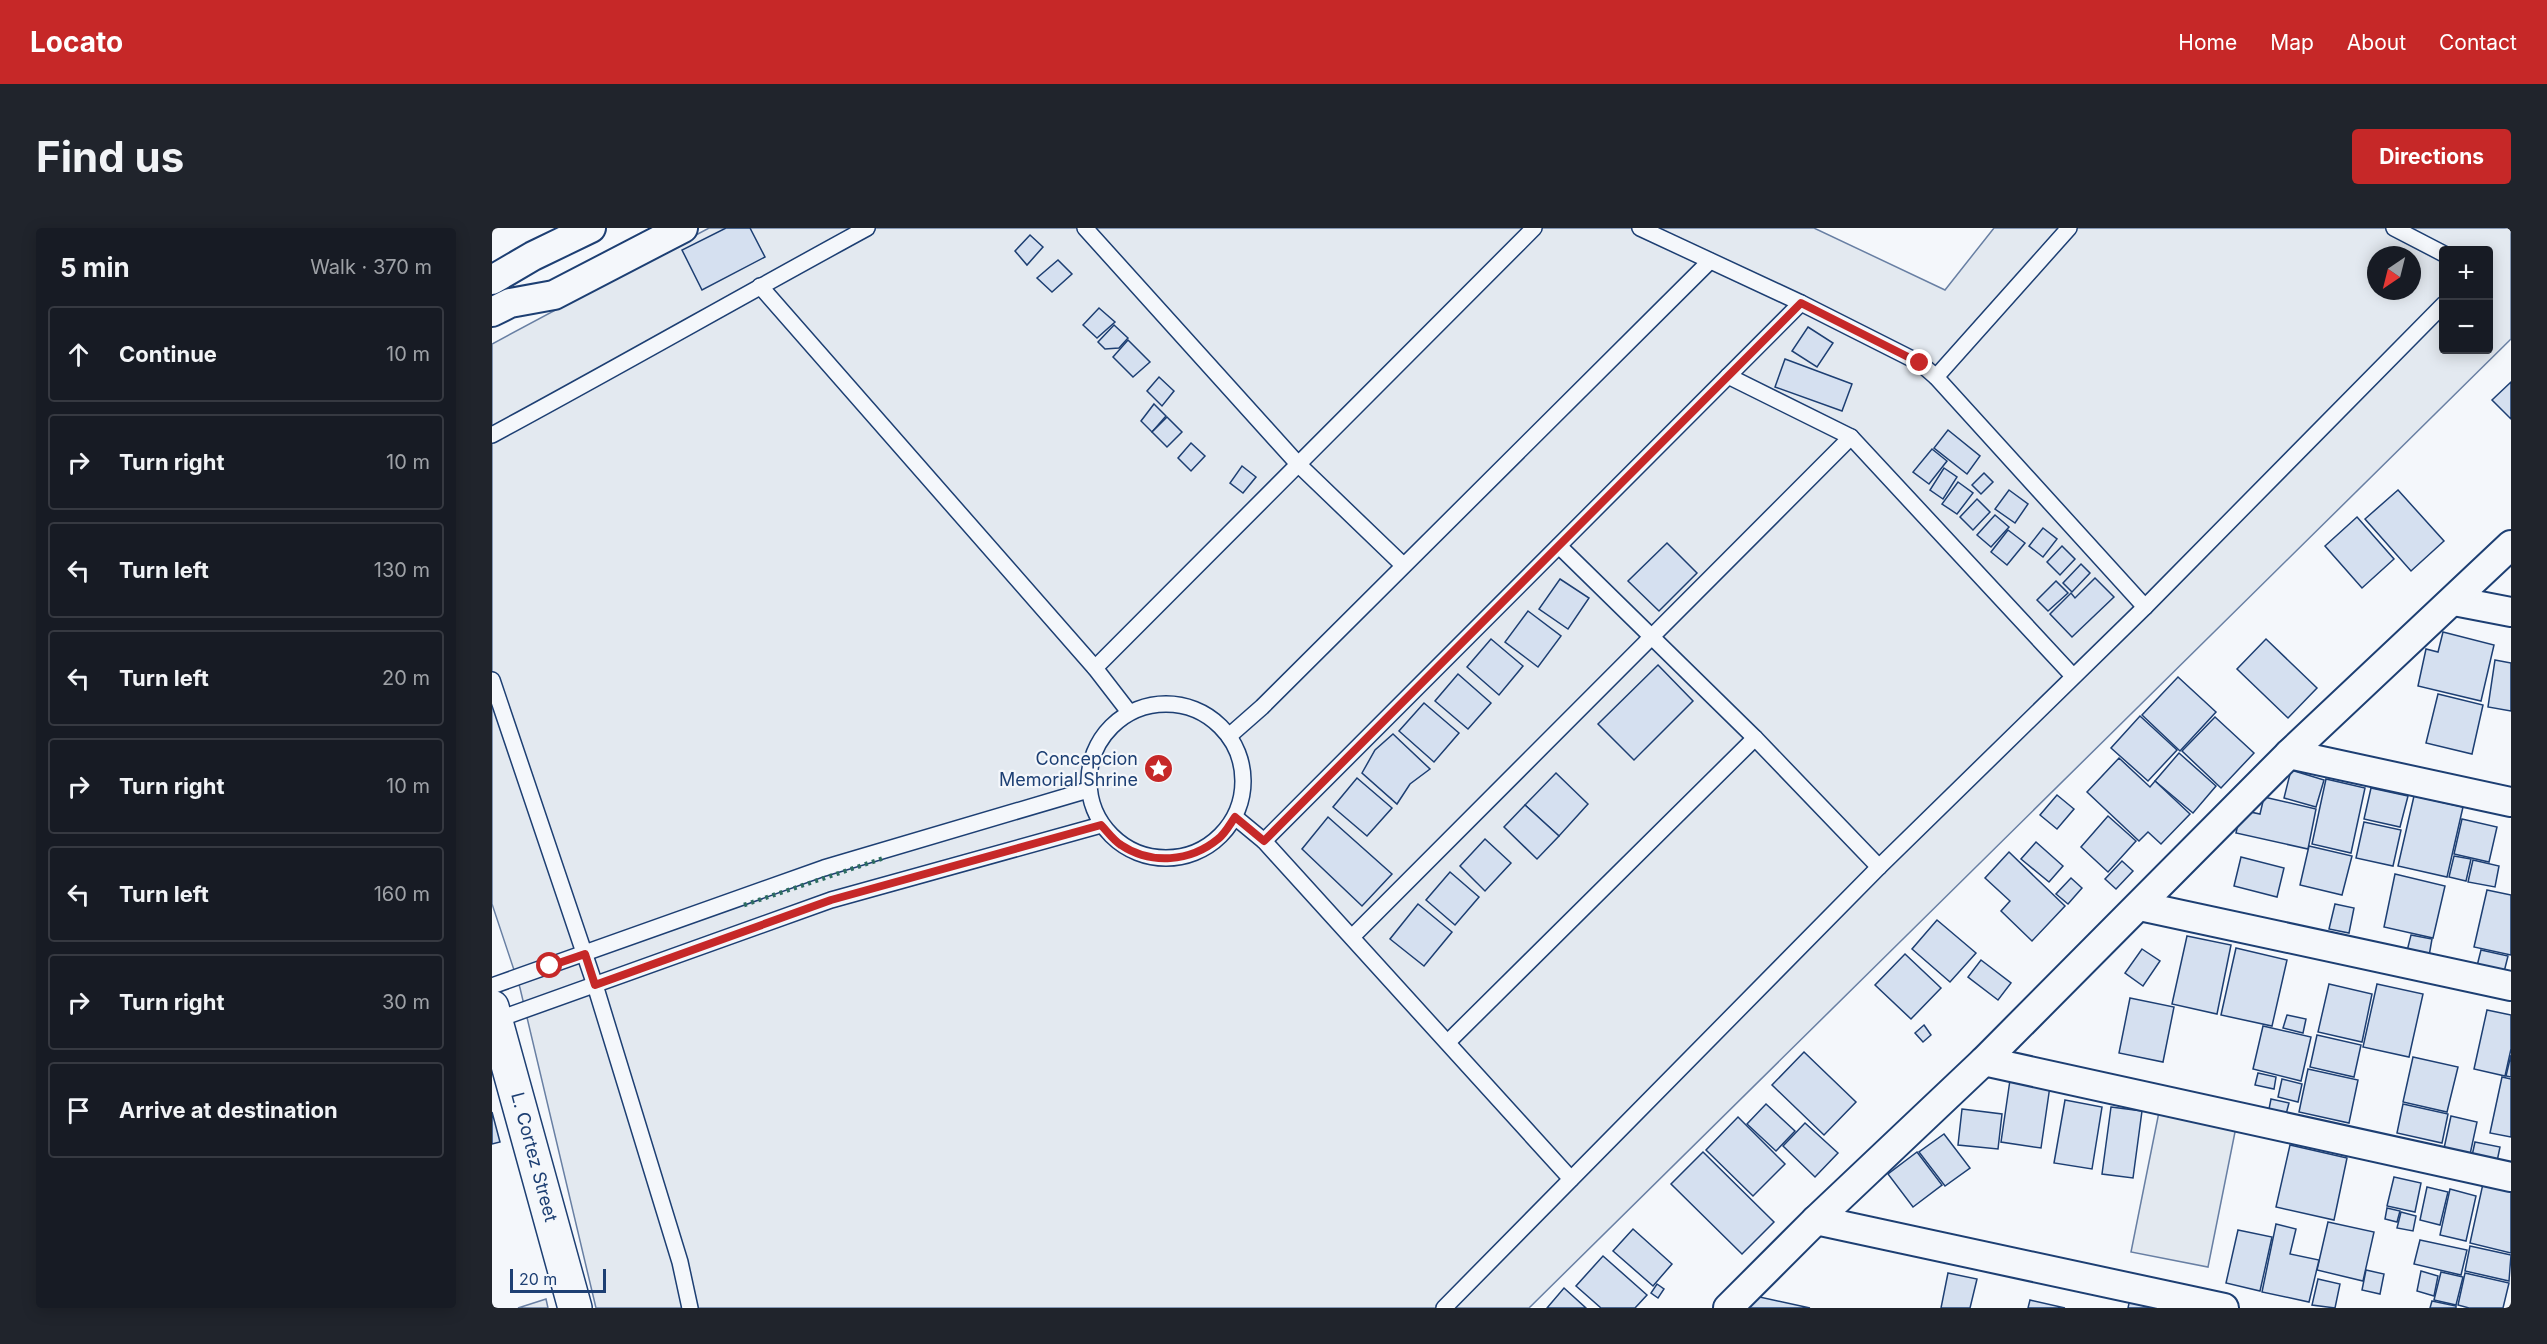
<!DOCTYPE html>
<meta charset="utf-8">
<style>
:root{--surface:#171b24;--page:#20242c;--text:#f1f3f6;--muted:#9ea1a6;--line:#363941;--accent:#c62828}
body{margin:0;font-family:Inter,sans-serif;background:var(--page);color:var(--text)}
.controls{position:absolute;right:18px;top:18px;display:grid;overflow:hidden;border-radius:6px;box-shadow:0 3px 15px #0003}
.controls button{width:54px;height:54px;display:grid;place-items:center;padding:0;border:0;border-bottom:2px solid var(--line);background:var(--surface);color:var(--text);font:30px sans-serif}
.compass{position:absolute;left:1875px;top:18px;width:54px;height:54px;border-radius:50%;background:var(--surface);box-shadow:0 3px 15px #0003;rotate:215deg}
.scale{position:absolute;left:18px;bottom:15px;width:96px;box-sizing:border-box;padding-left:6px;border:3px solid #1d3f73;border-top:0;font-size:16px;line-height:21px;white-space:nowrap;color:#1d3f73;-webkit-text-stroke:4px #f4f7fb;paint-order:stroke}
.stop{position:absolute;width:18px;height:18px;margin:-14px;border:4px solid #c62828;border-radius:50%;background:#fff}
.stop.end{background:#c62828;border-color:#fff;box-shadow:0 2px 6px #0008}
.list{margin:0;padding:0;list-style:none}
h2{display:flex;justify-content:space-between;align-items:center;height:78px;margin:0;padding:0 24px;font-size:26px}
h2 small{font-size:20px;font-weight:400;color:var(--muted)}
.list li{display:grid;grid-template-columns:39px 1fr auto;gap:18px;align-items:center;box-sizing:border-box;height:96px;margin:0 12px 12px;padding:0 12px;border:2px solid var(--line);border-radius:6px}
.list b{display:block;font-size:22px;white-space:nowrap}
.list em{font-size:20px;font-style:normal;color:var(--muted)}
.icon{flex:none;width:33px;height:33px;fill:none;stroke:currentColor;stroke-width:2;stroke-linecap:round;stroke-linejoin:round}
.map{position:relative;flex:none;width:2019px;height:1080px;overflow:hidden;border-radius:6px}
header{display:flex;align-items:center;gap:36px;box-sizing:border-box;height:84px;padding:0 30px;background:var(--accent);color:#fff}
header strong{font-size:28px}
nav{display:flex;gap:33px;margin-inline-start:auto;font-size:21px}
.intro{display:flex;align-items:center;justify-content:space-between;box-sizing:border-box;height:144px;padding:0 36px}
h1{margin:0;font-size:42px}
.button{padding:15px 27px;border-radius:6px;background:var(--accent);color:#fff;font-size:21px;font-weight:700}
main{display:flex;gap:36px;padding:0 36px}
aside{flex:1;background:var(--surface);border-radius:6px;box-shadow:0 3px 15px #0003}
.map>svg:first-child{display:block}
</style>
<header>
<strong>Locato</strong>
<nav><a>Home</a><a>Map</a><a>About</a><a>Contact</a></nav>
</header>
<div class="intro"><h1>Find us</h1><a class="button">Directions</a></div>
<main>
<aside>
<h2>5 min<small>Walk · 370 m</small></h2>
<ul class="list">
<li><svg class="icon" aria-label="ahead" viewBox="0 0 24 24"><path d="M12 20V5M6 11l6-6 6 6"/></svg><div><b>Continue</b></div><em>10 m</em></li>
<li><svg class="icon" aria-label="right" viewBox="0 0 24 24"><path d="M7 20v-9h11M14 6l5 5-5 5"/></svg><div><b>Turn right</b></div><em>10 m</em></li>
<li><svg class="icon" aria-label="left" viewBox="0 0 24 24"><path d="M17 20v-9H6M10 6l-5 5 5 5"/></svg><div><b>Turn left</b></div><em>130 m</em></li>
<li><svg class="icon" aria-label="left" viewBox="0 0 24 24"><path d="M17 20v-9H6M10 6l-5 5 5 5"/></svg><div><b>Turn left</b></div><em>20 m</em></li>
<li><svg class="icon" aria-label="right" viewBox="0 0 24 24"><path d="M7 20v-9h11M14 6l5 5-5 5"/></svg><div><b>Turn right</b></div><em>10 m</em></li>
<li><svg class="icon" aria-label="left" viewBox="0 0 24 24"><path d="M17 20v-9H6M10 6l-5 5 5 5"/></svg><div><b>Turn left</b></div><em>160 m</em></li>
<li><svg class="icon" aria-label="right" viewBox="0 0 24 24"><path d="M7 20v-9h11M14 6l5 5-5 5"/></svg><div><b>Turn right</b></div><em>30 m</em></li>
<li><svg class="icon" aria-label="arrive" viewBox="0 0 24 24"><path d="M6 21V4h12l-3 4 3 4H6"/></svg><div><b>Arrive at destination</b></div></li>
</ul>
</aside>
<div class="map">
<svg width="2019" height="1080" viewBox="0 0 2019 1080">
<rect width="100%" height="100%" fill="#f4f7fb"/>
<!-- green -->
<g fill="#e3e9f0" stroke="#687fa3" stroke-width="1.5" fill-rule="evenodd">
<path d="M217,0h1105l131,62 49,-62h517v111l-982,969h-933l-76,-320 -28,-84v-560zM1952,22h44v100h-44zM1884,27h36v36h-36z"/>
<path d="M1667,884l77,15 -28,140 -77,-15z"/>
<path d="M54,1071l2,9h-30z"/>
</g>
<!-- building -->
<g fill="#d5e0f0" stroke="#1d3f73" stroke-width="1.5">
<path d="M234,0h24l15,29 -63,33 -20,-40z"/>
<path d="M538,7l13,12 -16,18 -12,-14z"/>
<path d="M566,32l14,14 -20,18 -15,-14z"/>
<path d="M607,80l16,14 -18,16 -14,-13z"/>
<path d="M622,97l14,13 -9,10 -14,1 -7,-7z"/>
<path d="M1316,99l25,16 -16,24 -25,-16z"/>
<path d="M636,112l22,22 -17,15 -20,-20z"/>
<path d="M1293,131l67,25 -10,27 -67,-24z"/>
<path d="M667,149l15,14 -12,15 -15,-15z"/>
<path d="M2019,154v37l-19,-19z"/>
<path d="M662,176l12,12 -14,16 -11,-11z"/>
<path d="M675,189l15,15 -15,15 -15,-15z"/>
<path d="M1456,202l32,26 -13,18 -33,-26z"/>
<path d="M699,215l14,13 -14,15 -13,-13z"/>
<path d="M1440,221l15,12 -18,23 -16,-12z"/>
<path d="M750,238l14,11 -13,16 -13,-10z"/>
<path d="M1452,240l13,9 -14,22 -13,-9z"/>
<path d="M1492,245l9,9 -12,12 -9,-9z"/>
<path d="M1466,254l15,11 -16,21 -15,-10z"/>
<path d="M1517,262l19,14 -13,19 -20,-14z"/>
<path d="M1906,262l46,51 -33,30 -46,-52z"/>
<path d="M1485,271l13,13 -17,18 -13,-13z"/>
<path d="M1503,287l14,12 -18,20 -14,-12z"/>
<path d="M1865,289l37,42 -32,29 -37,-42z"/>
<path d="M1551,300l14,11 -14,18 -14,-11z"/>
<path d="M1516,302l17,13 -18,22 -16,-13z"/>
<path d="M1175,315l30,30 -38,38 -31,-30z"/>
<path d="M1570,318l13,13 -15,16 -13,-13z"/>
<path d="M1589,336l9,9 -18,19 -9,-9z"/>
<path d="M1603,350l19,19 -42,40 -22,-23 21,-21 4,5z"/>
<path d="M1068,351l29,19 -21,31 -29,-20z"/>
<path d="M1564,353l12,12 -20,18 -11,-11z"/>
<path d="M1036,383l33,25 -23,31 -33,-25z"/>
<path d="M1951,404l51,13 -13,56 -63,-15 8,-37 12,3z"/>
<path d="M999,411l32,27 -24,29 -32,-28z"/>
<path d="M1774,411l51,49 -29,30 -51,-49z"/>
<path d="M2003,432l16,3v48l-23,-4z"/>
<path d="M1166,437l35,36 -59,59 -36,-36z"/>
<path d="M966,446l33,29 -23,26 -33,-28z"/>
<path d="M1686,449l38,35 -36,39 -38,-36z"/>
<path d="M1946,466l45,11 -11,49 -46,-11z"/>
<path d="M932,475l35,30 -25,29 -35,-31z"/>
<path d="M1648,488l37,34 -29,31 -37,-33z"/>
<path d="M1723,489l39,36 -33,35 -39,-37z"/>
<path d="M901,506l37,35 -20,15 -13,20 -35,-31 13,-23z"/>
<path d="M1687,525l37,33 -23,27 -38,-32z"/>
<path d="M1627,530l31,29 5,-6 35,33 -29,30 -13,-12 -9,9 -52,-49z"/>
<path d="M1799,542l33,10 -8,27 -32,-9z"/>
<path d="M1064,545l32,31 -29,32 -34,-31z"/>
<path d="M865,550l35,30 -25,28 -34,-29z"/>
<path d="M1834,551l39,9 -14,65 -39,-9z"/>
<path d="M1879,560l37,8 -8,31 -36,-8z"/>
<path d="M1565,567l17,14 -17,20 -17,-14z"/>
<path d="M1922,568l49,11 -16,70 -49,-11z"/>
<path d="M1772,569l52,12 -8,40 -72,-16 5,-23 19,4z"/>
<path d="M1033,577l34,31 -22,23 -33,-32z"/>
<path d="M1616,588l28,25 -28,31 -27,-25z"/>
<path d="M836,589l64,57 -30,32 -60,-57z"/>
<path d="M1970,591l35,8 -8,35 -35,-8z"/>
<path d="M1872,594l37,8 -8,36 -37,-8z"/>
<path d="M993,611l26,24 -26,28 -25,-25z"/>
<path d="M1544,614l27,24 -14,16 -28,-23z"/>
<path d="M1817,618l43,10 -10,39 -42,-10z"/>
<path d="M1517,624l56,54 -33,35 -31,-30 9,-10 -25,-23z"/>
<path d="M1962,628l17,3 -5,22 -17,-4z"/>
<path d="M1749,629l43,11 -7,29 -43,-11z"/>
<path d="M1981,632l26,6 -4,21 -27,-5z"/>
<path d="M1630,633l11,10 -17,18 -11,-10z"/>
<path d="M958,644l29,25 -24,28 -29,-25z"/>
<path d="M1903,646l50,12 -12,52 -49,-11z"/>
<path d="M1579,650l11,10 -14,16 -12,-10z"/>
<path d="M1995,662l24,5v60l-37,-8z"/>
<path d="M926,676l34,28 -28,34 -34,-27z"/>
<path d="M1843,676l19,4 -5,25 -20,-4z"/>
<path d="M1445,692l39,33 -26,29 -38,-33z"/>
<path d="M1919,707l21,4 -3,17 -22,-5z"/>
<path d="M1695,708l44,9 -14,69 -45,-10z"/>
<path d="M1744,720l51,12 -15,66 -51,-11z"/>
<path d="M1650,721l18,12 -17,25 -18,-13z"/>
<path d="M1989,722l27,6 -4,16 -27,-6z"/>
<path d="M1413,726l36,34 -30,31 -36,-34z"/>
<path d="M1489,732l30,23 -13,17 -30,-23z"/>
<path d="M1837,756l43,10 -10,48 -44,-10z"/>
<path d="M1885,756l46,10 -14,63 -46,-10z"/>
<path d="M1638,770l44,9 -11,55 -44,-9z"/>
<path d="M1995,782l24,5v34l-6,27 -31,-7z"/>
<path d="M1795,787l19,4 -3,14 -20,-5z"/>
<path d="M1432,797l7,10 -8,7 -8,-9z"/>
<path d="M1771,798l48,11 -10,44 -48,-12z"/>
<path d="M1825,807l44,10 -7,32 -44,-10z"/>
<path d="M1312,824l52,50 -32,33 -52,-50z"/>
<path d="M2019,827v22l-5,-1z"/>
<path d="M1921,829l45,10 -11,45 -44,-10z"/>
<path d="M1816,841l50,11 -9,43 -50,-11z"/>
<path d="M1766,845l18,4 -2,12 -19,-4z"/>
<path d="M2010,849l9,2v58l-21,-4z"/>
<path d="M1790,851l20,5 -4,18 -20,-5z"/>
<path d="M1518,852l40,6 -9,62 -40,-6z"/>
<path d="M1779,871l18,4 -4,15 -17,-4z"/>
<path d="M1573,872l37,7 -10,62 -38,-6z"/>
<path d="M1274,876l29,27 -19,20 -29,-27z"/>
<path d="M1911,876l45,10 -6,29 -45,-10z"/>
<path d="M1619,879l31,4 -9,67 -31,-4z"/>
<path d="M1470,881l40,5 -4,35 -40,-4z"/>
<path d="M0,884l8,30 -8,2z"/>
<path d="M1959,888l26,6 -8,37 -26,-6z"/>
<path d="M1246,889l47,47 -32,32 -47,-46z"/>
<path d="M1313,895l33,30 -23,24 -32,-31z"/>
<path d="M1452,906l26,34 -25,18 -26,-34z"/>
<path d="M1983,914l25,5 -5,24 -25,-6z"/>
<path d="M1798,917l57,13 -13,62 -58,-13z"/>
<path d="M1211,924l71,70 -32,32 -71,-70z"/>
<path d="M1425,924l25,33 -29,22 -25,-33z"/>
<path d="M1902,949l27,6 -6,29 -28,-6z"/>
<path d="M1992,951l27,5v69l-41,-10z"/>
<path d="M1935,959l21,5 -8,33 -20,-5z"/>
<path d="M1958,961l26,7 -10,45 -26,-6z"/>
<path d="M1895,980l13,3 -3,11 -12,-3z"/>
<path d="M1909,984l15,4 -3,15 -16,-3z"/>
<path d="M1836,994l46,10 -11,49 -46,-11z"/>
<path d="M1784,996l20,5 -6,25 29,6 -10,42 -47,-10z"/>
<path d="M1141,1001l39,35 -19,22 -40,-35z"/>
<path d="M1746,1002l34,7 -12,54 -34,-8z"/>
<path d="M1928,1012l47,10 -6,25 -47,-11z"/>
<path d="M1978,1018l41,9 -2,26 -44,-10z"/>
<path d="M1111,1028l44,39 -12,13h-34l-25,-22z"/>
<path d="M1874,1042l18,4 -4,20 -18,-4z"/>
<path d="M1929,1043l17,5 -4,20 -17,-5z"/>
<path d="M1949,1044l22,5 -7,28 -22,-5z"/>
<path d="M1456,1045l29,6 -7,29h-29z"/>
<path d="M1973,1045l44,10 -6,25h-34l-11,-3z"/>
<path d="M1826,1051l22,5 -5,24 -23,-3z"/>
<path d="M1165,1056l7,5 -6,9 -7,-5z"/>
<path d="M1072,1060l22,20h-39z"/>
<path d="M1254,1066l64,14h-67z"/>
<path d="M1639,1066l45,14h-48z"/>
<path d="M1538,1072l35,8h-37z"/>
<path d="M1940,1073l24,5v2h-26z"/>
</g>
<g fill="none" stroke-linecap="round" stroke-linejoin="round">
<defs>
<g id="service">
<path d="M593,0l213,236 105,101"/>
<path d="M1148,0l161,75 119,60 16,14 209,230"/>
<path d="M1902,0l50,26"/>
<path d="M268,58l335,382 34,44"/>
<path d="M1236,148l123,61 221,238"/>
<path d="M1444,149l133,-149"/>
<path d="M0,207c126,-68 250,-139 375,-207"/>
<path d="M1067,318l196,192 124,129"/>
<path d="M603,440l439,-440"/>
<path d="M0,452l103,305 85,277 10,46"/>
<circle cx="674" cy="553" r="77"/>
<path d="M737,508l33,-29 448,-446"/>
<path d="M743,589l29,24 307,338"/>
<path d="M772,613l537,-538"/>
<path d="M860,709l499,-500"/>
<path d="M0,758l332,-118 264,-78"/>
<path d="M4,792l335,-120 270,-75"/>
<path d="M956,814l307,-304"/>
<path d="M952,1080l435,-441 266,-260 299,-303"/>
</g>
<g id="minor">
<path d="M0,52l41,-24 58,-28"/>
<path d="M0,84l18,-9 44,-8 129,-67"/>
<path d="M1962,373l57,11"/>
<path d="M1797,526l222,48"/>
<path d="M1648,678l371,80"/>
<path d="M1492,833l527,116"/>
<path d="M1324,992l408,88"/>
<path d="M1236,1080l88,-88 168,-159 305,-307 222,-209"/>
</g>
<path id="secondary" d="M0,779l83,301"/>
</defs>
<!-- service casing -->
<use href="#service" stroke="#1d3f73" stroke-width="18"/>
<!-- minor casing -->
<use href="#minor" stroke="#1d3f73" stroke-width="32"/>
<!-- secondary casing -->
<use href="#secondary" stroke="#1d3f73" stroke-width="36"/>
<!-- service -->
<use href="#service" stroke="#f4f7fb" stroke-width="15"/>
<!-- minor -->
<use href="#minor" stroke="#f4f7fb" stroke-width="28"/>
<!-- secondary -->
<use href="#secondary" stroke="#f4f7fb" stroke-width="33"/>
<!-- hedge -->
<path stroke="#2c6c60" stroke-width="4.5" stroke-dasharray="3 4.5" stroke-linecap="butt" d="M252,677l140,-47"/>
</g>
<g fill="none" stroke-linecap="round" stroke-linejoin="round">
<!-- route -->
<path stroke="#c62828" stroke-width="8" d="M58,738l35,-12 10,31 236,-85 270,-75c6,6 12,15 20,20 30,20 69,17 97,-6 7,-5 12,-15 17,-22l29,24 537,-538 119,60"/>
</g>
<!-- icons -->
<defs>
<symbol id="sight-disc" viewBox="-11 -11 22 22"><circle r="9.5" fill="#c62828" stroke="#f4f7fb"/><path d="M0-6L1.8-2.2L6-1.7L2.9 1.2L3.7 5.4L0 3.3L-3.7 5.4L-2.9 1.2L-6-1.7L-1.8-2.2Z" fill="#fff"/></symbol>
</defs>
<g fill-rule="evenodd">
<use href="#sight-disc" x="650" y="524" width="33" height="33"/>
</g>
<g text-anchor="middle" stroke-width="4.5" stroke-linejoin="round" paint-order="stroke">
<!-- poi labels -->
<g font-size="18" fill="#1d3f73" stroke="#f4f7fb" text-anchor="end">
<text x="646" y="537">Concepcion<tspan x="646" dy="21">Memorial Shrine</tspan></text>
</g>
<!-- street labels -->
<g font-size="18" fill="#1d3f73" stroke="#f4f7fb">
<text transform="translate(42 929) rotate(75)" y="6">L. Cortez Street</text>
</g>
</g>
</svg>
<div class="controls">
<button>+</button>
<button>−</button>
</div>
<svg class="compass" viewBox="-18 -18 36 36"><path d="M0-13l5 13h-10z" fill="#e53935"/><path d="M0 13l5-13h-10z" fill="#9ea1a6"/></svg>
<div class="scale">20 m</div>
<div class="stop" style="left:58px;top:738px"></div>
<div class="stop end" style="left:1428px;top:135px"></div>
</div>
</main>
